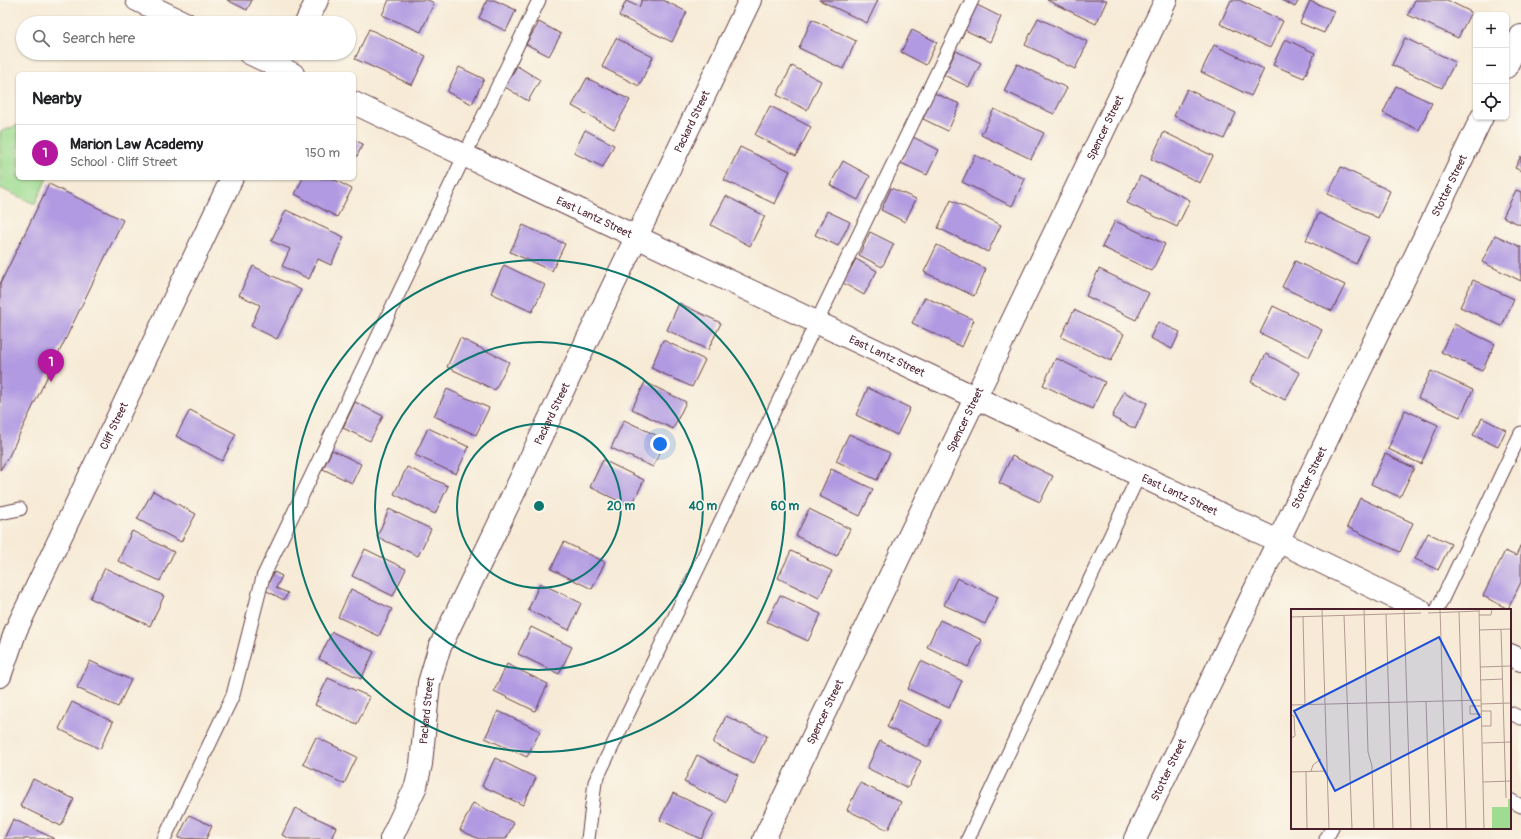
<!DOCTYPE html>
<meta charset="utf-8">
<style>
:root{--surface:#fff;--page:#f2f2f2;--text:#202124;--muted:#757577;--line:#e0e0e0;--accent:#b5179e}
body{margin:0;font-family:Pangolin,sans-serif;background:var(--page);color:var(--text)}
.controls{position:absolute;right:12px;top:12px;display:grid;overflow:hidden;border-radius:6px;box-shadow:0 1px 3px #0004}
.controls button{width:36px;height:36px;display:grid;place-items:center;padding:0;border:0;border-bottom:1px solid var(--line);background:var(--surface);color:var(--text);font:20px sans-serif}
.you{position:absolute;left:660px;top:444px;width:14px;height:14px;margin:-10px;border:3px solid #fff;border-radius:50%;background:#1a73e8;box-shadow:0 0 0 6px #1a73e833}
.badge{display:grid;place-items:center;width:26px;height:26px;border-radius:50%;background:var(--accent);color:#fff;font-size:13px;font-weight:700}
.pin{position:absolute;translate:-50% -33px;filter:drop-shadow(0 1px 2px #0008)}
.pin::after{content:'';position:absolute;top:21px;width:14px;height:12px;background:inherit;clip-path:polygon(0 0,100% 0,50% 100%)}
.list{margin:0;padding:0;list-style:none}
h2{display:flex;justify-content:space-between;align-items:center;height:52px;margin:0;padding:0 16px;font-size:17px}
h2 small{font-size:13px;font-weight:400;color:var(--muted)}
.list li{display:grid;grid-template-columns:26px 1fr auto;gap:12px;align-items:center;box-sizing:border-box;height:56px;padding:0 16px;border-top:1px solid var(--line)}
.list b{display:block;font-size:15px;white-space:nowrap}
.list p{margin:0;font-size:13px;white-space:nowrap;color:var(--muted)}
.list em{font-size:13px;font-style:normal;color:var(--muted)}
.icon{flex:none;width:22px;height:22px;fill:none;stroke:currentColor;stroke-width:2;stroke-linecap:round;stroke-linejoin:round}
.map{position:relative;flex:none;width:1521px;height:839px;overflow:hidden}
.search{position:absolute;background:var(--surface);box-shadow:0 1px 3px #0004;left:16px;top:16px;width:340px;height:44px;display:flex;align-items:center;gap:10px;box-sizing:border-box;padding:0 14px;border-radius:22px;color:var(--muted);font-size:15px}
.panel{position:absolute;background:var(--surface);box-shadow:0 1px 3px #0004;left:16px;top:72px;width:340px;height:108px;border-radius:6px}
.map>svg:first-child{display:block}
</style>
<div class="map">
<svg width="1521" height="839" viewBox="0 0 1521 839">
<rect width="100%" height="100%" fill="#fbf7ec"/>
<filter id="ink" filterUnits="userSpaceOnUse"><feTurbulence type="fractalNoise" baseFrequency=".025" numOctaves="2"/><feDisplacementMap in="SourceGraphic" scale="8" xChannelSelector="R" yChannelSelector="G"/><feConvolveMatrix kernelMatrix="1 2 1 2 8 2 1 2 1" color-interpolation-filters="sRGB"/></filter>
<filter id="wash" filterUnits="userSpaceOnUse"><feTurbulence type="fractalNoise" baseFrequency=".012" numOctaves="4" result="noise"/><feDisplacementMap in="SourceGraphic" scale="16" xChannelSelector="R" yChannelSelector="G"/><feGaussianBlur stdDeviation="0.9" result="paint"/><feColorMatrix in="noise" values="0 0 0 0 0 0 0 0 0 0 0 0 0 0 0 0 0 1.4 0 .05"/><feComposite in="paint" operator="in"/></filter>
<g filter="url(#wash)">
<rect width="100%" height="100%" fill="#f7ebd7"/>
<!-- green -->
<path fill="#9edc91" stroke="#747e5e" d="M18,125v53h29l-12,26 -35,-16v-56z"/>
<g id="blocks">
<!-- building -->
<g fill="#b19ae1">
<path d="M227,0h25l-5,10z"/>
<path d="M389,0h39l6,3 -13,29 -39,-17z"/>
<path d="M487,0h7l22,10 -10,21 -27,-13z"/>
<path d="M642,0h21l24,12 -15,30 -53,-26 7,-15 13,6z"/>
<path d="M819,0h59l-11,23z"/>
<path d="M1047,0h60l-11,24z"/>
<path d="M1231,0h8l44,21 -13,27 -50,-24z"/>
<path d="M1282,0h17l-4,7z"/>
<path d="M1415,0h32l24,12 -13,26 -50,-23z"/>
<path d="M1310,1l24,10 -10,22 -24,-10z"/>
<path d="M977,5l24,12 -11,25 -25,-12z"/>
<path d="M1038,18l50,24 -13,27 -50,-24z"/>
<path d="M812,19l44,22 -13,28 -44,-21z"/>
<path d="M539,22l22,12 -12,22 -23,-12z"/>
<path d="M369,29l57,27 -14,29 -57,-26z"/>
<path d="M912,30l25,12 -11,23 -25,-13z"/>
<path d="M616,38l37,19 -14,29 -37,-19z"/>
<path d="M1405,38l50,24 -13,26 -50,-23z"/>
<path d="M1285,39l30,14 -11,25 -31,-13z"/>
<path d="M1214,45l50,24 -13,27 -50,-24z"/>
<path d="M956,51l25,12 -12,24 -25,-12z"/>
<path d="M1017,64l50,24 -13,26 -50,-23z"/>
<path d="M517,66l23,14 -12,21 -23,-14z"/>
<path d="M792,66l29,15 -14,29 -30,-15z"/>
<path d="M459,67l25,12 -12,25 -25,-12z"/>
<path d="M587,78l43,22 -16,29 -42,-23z"/>
<path d="M1396,86l36,17 -13,27 -36,-17z"/>
<path d="M1187,89l49,24 -12,26 -50,-23z"/>
<path d="M934,93l26,11 -12,27 -25,-12z"/>
<path d="M770,106l41,21 -15,29 -41,-21z"/>
<path d="M994,109l50,24 -13,26 -50,-24z"/>
<path d="M585,130l29,15 -11,22 -29,-14z"/>
<path d="M1164,132l49,24 -13,27 -49,-24z"/>
<path d="M913,137l26,13 -12,25 -26,-12z"/>
<path d="M354,140l9,4 -9,18z"/>
<path d="M740,147l50,24 -15,33 -51,-24z"/>
<path d="M975,155l50,24 -13,27 -50,-24z"/>
<path d="M1521,156v15l-6,-3z"/>
<path d="M843,161l27,15 -12,24 -28,-15z"/>
<path d="M1341,167l49,24 -12,27 -50,-24z"/>
<path d="M1140,176l50,24 -13,27 -50,-24z"/>
<path d="M303,178h28l21,11 -15,28 -42,-23z"/>
<path d="M49,184l74,36 -114,236 -9,14v-186z"/>
<path d="M891,188l25,11 -11,23 -24,-12z"/>
<path d="M1516,190l5,2v33l-18,-8z"/>
<path d="M726,196l39,20 -15,30 -39,-21z"/>
<path d="M951,200l50,25 -13,27 -50,-24z"/>
<path d="M286,210l58,27 -13,28 -13,-6 -9,20 -27,-13 8,-17 -19,-8z"/>
<path d="M827,211l23,11 -12,24 -23,-11z"/>
<path d="M1319,213l50,24 -13,27 -50,-24z"/>
<path d="M1115,221l50,23 -13,27 -50,-24z"/>
<path d="M523,225l42,19 -13,27 -42,-19z"/>
<path d="M870,232l24,12 -12,23 -23,-12z"/>
<path d="M1495,235l26,12v34l-39,-19z"/>
<path d="M937,245l49,24 -12,27 -50,-24z"/>
<path d="M856,259l21,12 -13,24 -21,-12z"/>
<path d="M1295,261l50,24 -13,26 -50,-24z"/>
<path d="M504,265l41,20 -13,27 -41,-19z"/>
<path d="M253,266l48,24 -24,49 -26,-13 9,-21 -21,-10z"/>
<path d="M1099,269l50,24 -13,27 -50,-24z"/>
<path d="M1473,280l41,19 -12,27 -42,-19z"/>
<path d="M925,297l49,23 -12,27 -50,-24z"/>
<path d="M679,303l42,20 -13,27 -41,-20z"/>
<path d="M1273,306l49,24 -13,27 -49,-24z"/>
<path d="M1074,310l50,24 -13,27 -50,-24z"/>
<path d="M1158,322l22,10 -8,17 -22,-11z"/>
<path d="M1454,324l41,20 -13,27 -41,-19z"/>
<path d="M460,338l49,24 -14,28 -48,-23z"/>
<path d="M663,340l42,20 -13,27 -41,-19z"/>
<path d="M1266,354l34,19 -15,27 -34,-18z"/>
<path d="M1056,358l49,24 -13,27 -49,-24z"/>
<path d="M1431,371l42,19 -13,27 -42,-19z"/>
<path d="M645,382l41,20 -13,27 -41,-20z"/>
<path d="M868,388l42,20 -13,27 -41,-20z"/>
<path d="M447,389l42,19 -13,27 -42,-19z"/>
<path d="M1124,392l23,11 -12,26 -23,-12z"/>
<path d="M355,402l28,14 -13,25 -27,-13z"/>
<path d="M190,410l46,24 -14,27 -46,-25z"/>
<path d="M1405,410l33,15 -17,39 -33,-15z"/>
<path d="M1482,418l24,12 -8,17 -25,-12z"/>
<path d="M624,420l42,20 -13,27 -42,-19z"/>
<path d="M428,428l41,19 -13,27 -41,-19z"/>
<path d="M849,434l41,19 -13,27 -41,-19z"/>
<path d="M332,450l29,14 -9,19 -29,-14z"/>
<path d="M1385,454l29,14 -14,29 -29,-13z"/>
<path d="M1012,456l41,20 -13,26 -41,-19z"/>
<path d="M603,460l41,20 -13,27 -41,-20z"/>
<path d="M407,467l41,19 -13,28 -41,-20z"/>
<path d="M831,469l42,20 -13,27 -41,-20z"/>
<path d="M153,491l43,23 -15,28 -44,-23z"/>
<path d="M1360,498l53,25 -13,29 -53,-25z"/>
<path d="M389,509l42,20 -13,27 -41,-19z"/>
<path d="M809,509l41,20 -13,27 -41,-20z"/>
<path d="M132,531l42,21 -14,29 -42,-20z"/>
<path d="M1428,533l23,11 -13,26 -23,-11z"/>
<path d="M564,542l41,20 -13,27 -41,-20z"/>
<path d="M1521,545v37l-13,27 -25,-13 22,-45 11,5z"/>
<path d="M365,549l41,20 -13,27 -41,-20z"/>
<path d="M791,551l41,20 -13,27 -41,-20z"/>
<path d="M105,568l59,28 -14,30 -60,-28z"/>
<path d="M274,572l8,4 -6,12 12,5 -4,7 -19,-10z"/>
<path d="M957,578l41,19 -13,27 -41,-19z"/>
<path d="M540,583l41,20 -12,27 -41,-20z"/>
<path d="M351,589l41,20 -13,27 -41,-19z"/>
<path d="M780,595l41,19 -13,27 -41,-19z"/>
<path d="M940,620l42,20 -14,27 -41,-20z"/>
<path d="M531,627l41,20 -13,27 -41,-20z"/>
<path d="M332,632l42,20 -13,27 -42,-20z"/>
<path d="M90,661l41,19 -13,27 -41,-19z"/>
<path d="M921,661l41,20 -13,27 -41,-19z"/>
<path d="M507,664l41,20 -13,27 -41,-20z"/>
<path d="M328,678l42,19 -13,27 -42,-19z"/>
<path d="M899,700l42,20 -13,27 -41,-20z"/>
<path d="M72,702l41,20 -13,27 -41,-20z"/>
<path d="M498,711l42,20 -13,26 -42,-19z"/>
<path d="M726,716l41,20 -13,27 -41,-20z"/>
<path d="M316,737l41,20 -13,27 -41,-20z"/>
<path d="M880,741l41,20 -13,27 -41,-20z"/>
<path d="M697,755l41,20 -13,27 -41,-20z"/>
<path d="M495,758l41,20 -13,27 -41,-19z"/>
<path d="M33,779l41,20 -13,27 -41,-20z"/>
<path d="M860,783l41,19 -13,28 -41,-20z"/>
<path d="M673,793l41,20 -13,26 -41,-19z"/>
<path d="M473,803l41,20 -8,16h-27l-19,-9z"/>
<path d="M295,808l41,19 -5,12h-40l-9,-4z"/>
<path d="M189,815l23,11 -6,13 -28,-1z"/>
<path d="M13,819l42,20h-51z"/>
</g>
</g>
</g>
<g filter="url(#ink)">
<use href="#blocks" fill-opacity="0" stroke="#643e45" stroke-width="1"/>
<g fill="none" stroke-linecap="round" stroke-linejoin="round">
<defs>
<g id="service">
<path d="M0,513l20,-4"/>
<path d="M1437,610l84,-177"/>
<path d="M1510,713l11,5"/>
<path d="M1510,800l11,6"/>
<path d="M164,839l69,-144 30,-118 276,-577"/>
<path d="M588,839l7,-57 377,-782"/>
<path d="M968,839l171,-364"/>
<path d="M1326,839l6,-11"/>
</g>
<g id="minor">
<path d="M137,0l48,23"/>
<path d="M306,23l11,-23"/>
<path d="M249,53l44,21"/>
<path d="M1506,67l15,-31"/>
<path id="s1" d="M354,103l924,438 142,69"/>
<path d="M1510,655l11,5"/>
<path id="s2" d="M0,676l16,-46 216,-452"/>
<path id="s3" d="M391,839l25,-53 5,-22 8,-81 10,-34 311,-649"/>
<path id="s4" d="M764,839l402,-839"/>
<path id="s5" d="M1135,839l347,-722"/>
</g>
</defs>
<!-- service casing -->
<use href="#service" stroke="#643e45" stroke-width="15"/>
<!-- minor casing -->
<use href="#minor" stroke="#643e45" stroke-width="24"/>
<!-- service -->
<use href="#service" stroke="#fff" stroke-width="13"/>
<!-- minor -->
<use href="#minor" stroke="#fff" stroke-width="22"/>
</g>
</g>
<!-- distance rings -->
<g fill="none" stroke="#0f766e" stroke-width="2">
<circle cx="539" cy="506" r="82"/>
<circle cx="539" cy="506" r="164"/>
<circle cx="539" cy="506" r="246"/>
</g>
<g text-anchor="middle" stroke-width="3" stroke-linejoin="round" paint-order="stroke">
<!-- street labels -->
<g font-size="11" fill="#4a1f2b" stroke="#fbf7ec">
<text dy="4" stroke="none"><textPath href="#s3" startOffset="783">Packard Street</textPath></text>
<text dy="4" stroke="none"><textPath href="#s4" startOffset="789">Spencer Street</textPath></text>
<text dy="4" stroke="none"><textPath href="#s5" startOffset="725">Stotter Street</textPath></text>
<text dy="4" stroke="none"><textPath href="#s1" startOffset="266">East Lantz Street</textPath></text>
<text dy="4" stroke="none"><textPath href="#s1" startOffset="590">East Lantz Street</textPath></text>
<text dy="4" stroke="none"><textPath href="#s3" startOffset="459">Packard Street</textPath></text>
<text dy="4" stroke="none"><textPath href="#s4" startOffset="465">Spencer Street</textPath></text>
<text dy="4" stroke="none"><textPath href="#s2" startOffset="275">Cliff Street</textPath></text>
<text dy="4" stroke="none"><textPath href="#s5" startOffset="401">Stotter Street</textPath></text>
<text dy="4" stroke="none"><textPath href="#s1" startOffset="914">East Lantz Street</textPath></text>
<text dy="4" stroke="none"><textPath href="#s3" startOffset="135">Packard Street</textPath></text>
<text dy="4" stroke="none"><textPath href="#s4" startOffset="141">Spencer Street</textPath></text>
<text dy="4" stroke="none"><textPath href="#s5" startOffset="77">Stotter Street</textPath></text>
</g>
</g>
<!-- overview -->
<g transform="translate(1291 609)">
<rect width="220" height="220" fill="#f7ebd7"/>
<path d="M217,190h3v30h-19v-22h16z" fill="#9edc91"/>
<path fill="none" stroke="#b29992" stroke-width="1" d="M31,0l7,220M73,0l4,143 4,14 2,63M113,0l7,220M149,0l7,220M188,0l5,220M168,3l7,217M137,4l51,-2M95,5l7,215M53,6l8,214M188,6h12l1,-6M12,7l2,89M0,8l130,-4M210,20l5,169M188,21l32,-1M189,58l31,-1M189,71l23,-1M135,92l4,128M190,95l30,-1M0,96l190,-5M190,97h-11v8h12M190,102h10v15h-9M0,106l3,1 1,20 -4,2M192,134l28,-1M15,162l1,58M20,162l2,-6 8,-6M0,163l35,-1M192,173l28,-1"/>
<path fill="#1d4ed8" fill-opacity="0.15" stroke="#1d4ed8" stroke-width="2" d="M148,28l41,80 -145,74 -41,-80z"/>
<rect width="220" height="220" fill="none" stroke="#4a1f2b" stroke-width="2"/>
</g>
<circle cx="539" cy="506" r="6" fill="#0f766e" stroke="#fbf7ec" stroke-width="2"/>
<g font-size="12" text-anchor="middle" font-weight="bold" fill="#0f766e" stroke="#fbf7ec" stroke-width="3" stroke-linejoin="round" paint-order="stroke">
<text x="621" y="510">20 m</text>
<text x="703" y="510">40 m</text>
<text x="785" y="510">60 m</text>
</g>
</svg>
<div class="controls">
<button>+</button>
<button>−</button>
<button><svg class="icon" aria-label="locate" viewBox="0 0 24 24"><circle cx="12" cy="12" r="6"/><path d="M12 2v4M12 18v4M2 12h4M18 12h4"/></svg></button>
</div>
<div class="you"></div>
<div class="pin badge" style="left:51px;top:382px">1</div>
<div class="search"><svg class="icon" aria-label="search" viewBox="0 0 24 24"><circle cx="10" cy="10" r="6"/><path d="M15 15l6 6"/></svg>Search here</div>
<section class="panel">
<h2>Nearby<small></small></h2>
<ul class="list">
<li><span class="badge">1</span><div><b>Marion Law Academy</b><p>School · Cliff Street</p></div><em>150 m</em></li>
</ul>
</section>
</div>
